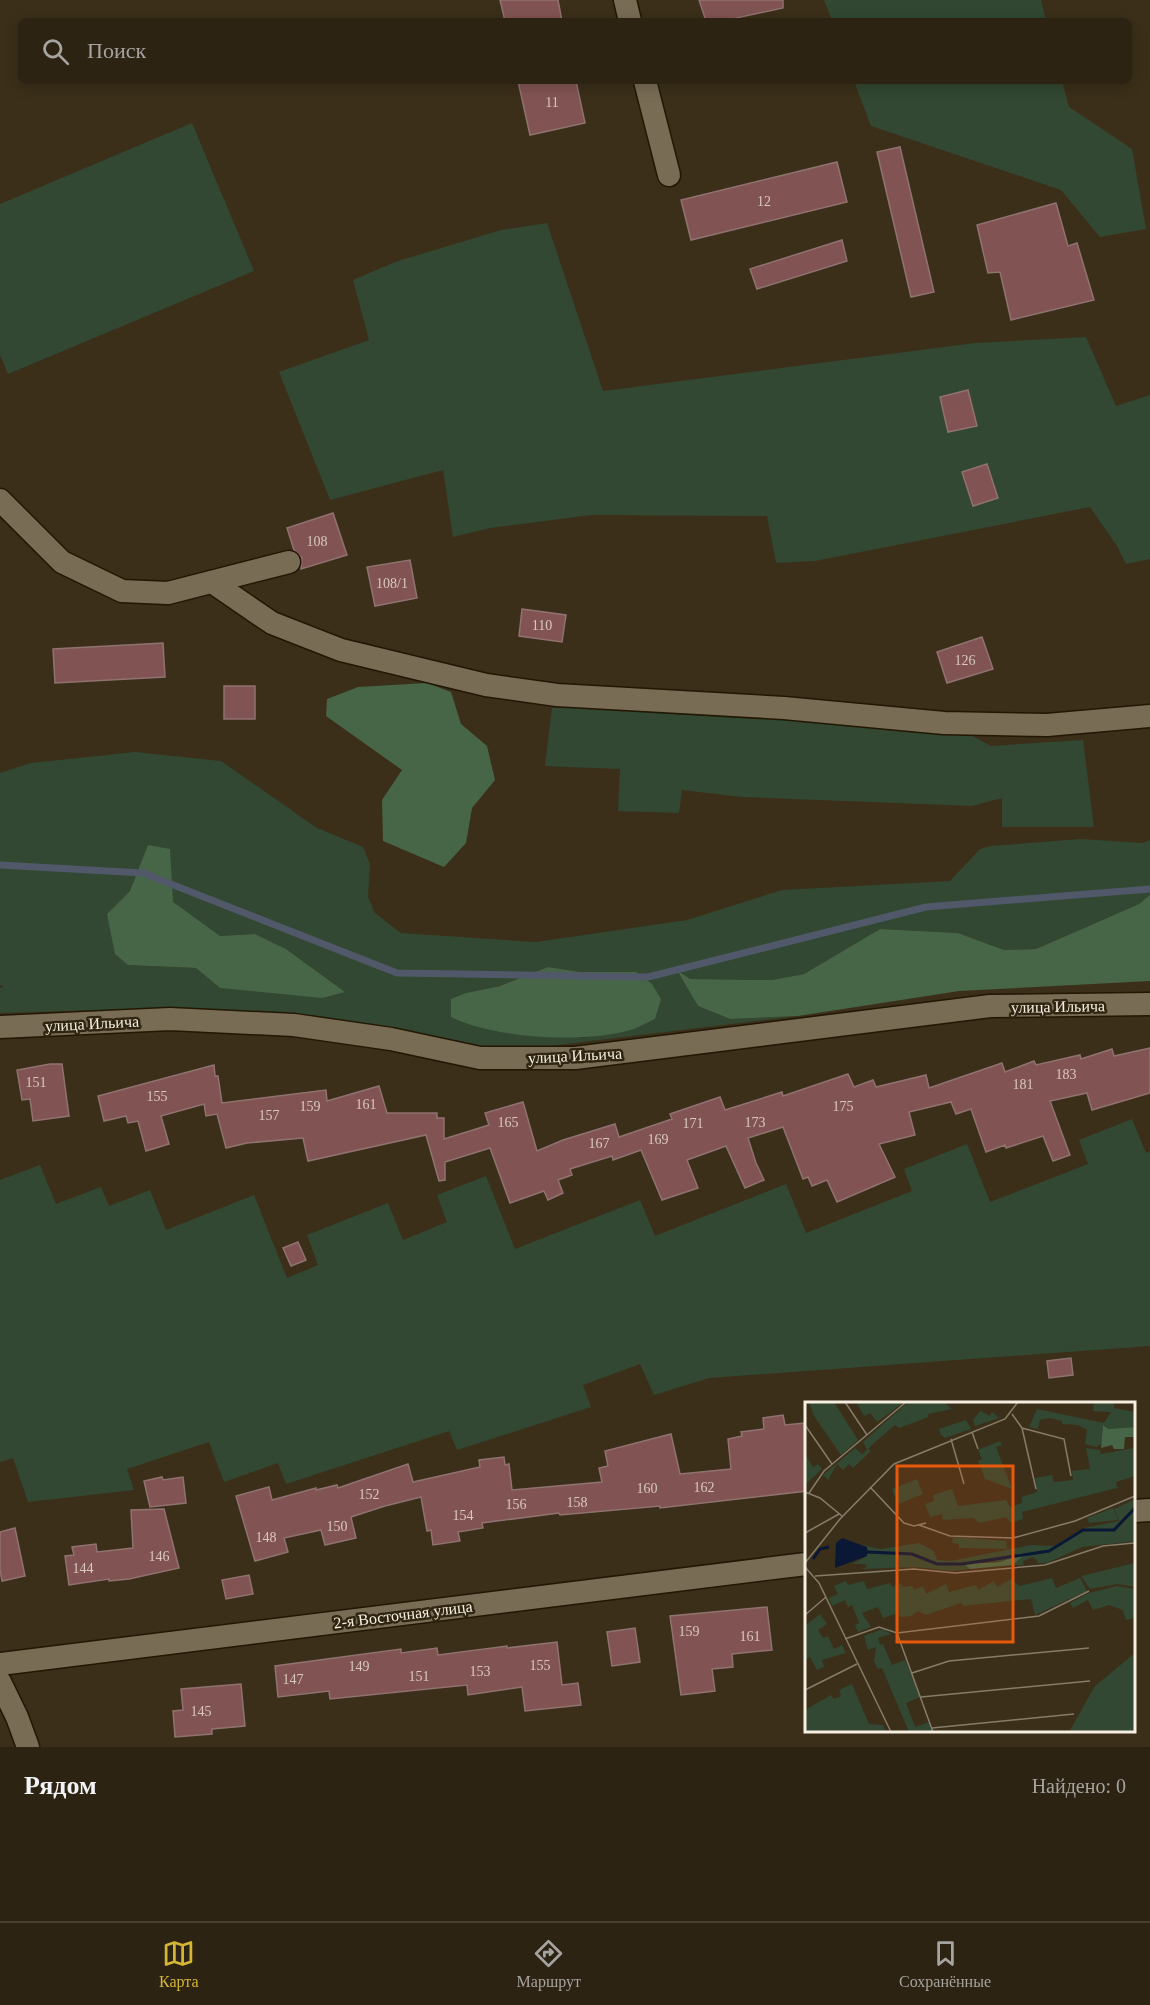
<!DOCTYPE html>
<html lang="ru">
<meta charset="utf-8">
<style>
:root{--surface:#2c2313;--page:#382f21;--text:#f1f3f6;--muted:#a6a4a0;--line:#484033;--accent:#d4b635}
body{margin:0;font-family:Georgia,serif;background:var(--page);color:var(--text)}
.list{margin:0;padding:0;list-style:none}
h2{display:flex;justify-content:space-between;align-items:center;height:78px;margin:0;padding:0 24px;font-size:26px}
h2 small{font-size:20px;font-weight:400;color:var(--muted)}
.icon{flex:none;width:33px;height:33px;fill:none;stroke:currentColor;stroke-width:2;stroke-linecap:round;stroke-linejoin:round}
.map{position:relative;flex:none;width:1150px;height:1747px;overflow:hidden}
.search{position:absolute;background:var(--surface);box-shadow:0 3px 15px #0003;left:18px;right:18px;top:18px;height:66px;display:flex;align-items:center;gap:15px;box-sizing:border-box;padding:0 21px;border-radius:9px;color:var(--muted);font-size:22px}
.sheet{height:174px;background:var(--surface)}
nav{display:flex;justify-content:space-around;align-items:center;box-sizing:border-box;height:84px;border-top:2px solid var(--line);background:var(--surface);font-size:16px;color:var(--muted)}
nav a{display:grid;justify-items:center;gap:3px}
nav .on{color:var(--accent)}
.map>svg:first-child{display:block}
</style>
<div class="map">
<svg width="1150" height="1747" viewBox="0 0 1150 1747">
<rect width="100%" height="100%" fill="#3b2f19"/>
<!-- green -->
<g fill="#324832" fill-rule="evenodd">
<path d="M824,0h217l5,21h-214z"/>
<path d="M854,81h208l7,26 63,42 14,80 -46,8 -39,-47 -190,-64z"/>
<path d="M192,123l62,148 -246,103 -8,-19v-151z"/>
<path d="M547,223l56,168 372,-48 111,-6 30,69 34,-11v164l-24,5 -9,-18 -27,-39 -275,54 -39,2 -9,-47 -176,-1 -101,13 -37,9 -10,-67 -113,30 -51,-128 90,-32 -16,-60 42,-18 106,-32z"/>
<path d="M552,708h230l181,23 28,15 92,-6 11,87h-92v-29l-30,8 -230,-9 -60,-7 -3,23 -61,-2 2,-42 -75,-3z"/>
<path d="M135,752l86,9 96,67 46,19 7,17 -2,33 7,16 26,20 135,9 151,-22 95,-30 168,-9 30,-32 11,-3 90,-7 62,4 7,-3v55l-11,9 -103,45 -32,1 -46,-17 -78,-4 -76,45 -32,6 -82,-1 -11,-8 19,35 32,13 68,-3 -257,31 -80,-1 -175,-33 -114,-5 -172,5v-25l4,-1 -4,-2v-212l31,-10zM130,891l42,11 48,34 35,-2 31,15 59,43 -125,-4 -24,-20 -68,-3 -21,-51zM548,967l32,5 75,46 -21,11 -52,9 -116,-45 34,-7z"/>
<path d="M1132,1119l14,34 4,-2v195l-441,32 -55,17 -14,-31 -57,21 8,22 -134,43 -8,-19 -163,53 -8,-21 -54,19 -15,-40 -82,27 7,21 -106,12 -15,-44 -13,4v-282l40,-15 16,39 45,-17 8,19 41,-16 16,40 88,-35 33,83 31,-13 -11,-30 81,-32 15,37 44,-18 -10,-27 49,-19 29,73 125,-49 15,36 131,-52 20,49 106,-42 -8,-22 63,-25 23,58 98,-38 -9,-24z"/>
</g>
<!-- forest -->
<g fill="#476647">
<path d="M427,683l24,9 10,32 26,22 8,34 -23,28 -6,35 -22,24 -61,-26 -1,-41 20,-30 -76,-54 1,-17 31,-12z"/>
<path d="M148,845l22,4 3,53 47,34 35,-2 31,15 59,43 -23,6 -102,-10 -24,-20 -68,-3 -13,-11 -8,-40 23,-23z"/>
<path d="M1150,895v86l-191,10 -161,25 -68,3 -32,-13 -21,-36 13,9 82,1 32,-6 76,-45 78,4 46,17 32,-1 103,-45z"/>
<path d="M548,967l32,5h56l16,12 9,15 -6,20c-7,3 -14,7 -21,10 -48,15 -138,10 -183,-12v-18l15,-6 34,-7z"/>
</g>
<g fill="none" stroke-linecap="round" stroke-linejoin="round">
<!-- stream -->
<path stroke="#515869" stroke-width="7" d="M0,865l143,8 254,100 251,4 278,-70 224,-18"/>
</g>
<!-- building -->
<g fill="#815453" stroke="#907271" stroke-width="1.5">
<path d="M500,0h58l4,21h-57z"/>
<path d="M699,0h84v8l-47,10 1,3h-31z"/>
<path d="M518,81h58l9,42 -55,12z"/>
<path d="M900,147l34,145 -23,5 -34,-145z"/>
<path d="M837,162l10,40 -156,38 -10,-40z"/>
<path d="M1056,203l12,43 9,-3 17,57 -83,20 -11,-48 -12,1 -11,-48z"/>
<path d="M842,240l5,21 -90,28 -7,-20z"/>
<path d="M968,390l9,36 -29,6 -8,-35z"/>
<path d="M987,464l11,34 -25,8 -11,-34z"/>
<path d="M333,513l14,42 -46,14 1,-11 -8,-8 -7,-22z"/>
<path d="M410,560l7,38 -42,8 -8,-39z"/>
<path d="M522,609l44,6 -4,27 -43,-6z"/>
<path d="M982,637l11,32 -46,14 -10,-31z"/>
<path d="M163,643l2,34 -110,6 -2,-34z"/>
<rect x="224" y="686" width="31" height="33"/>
<path d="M1150,1048v45l-58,17 -5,-17 -37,8 20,54 -17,6 -10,-25 -37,12 -1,-3 -19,7 -15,-43 -15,5 -5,-12 -42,10 6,23 -36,9 16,33 -58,25 -10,-22 -15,6 -4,-9 -5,2 -20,-52 -35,11 8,25 8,17 -19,8 -19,-42 -39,14 11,28 -36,12 -21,-50 -28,10 -1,-4 -42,13 2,6 -14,5 5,13 -15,7 -4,-9 -34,12 -20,-55 -45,14v18l-6,1 -13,-46 -118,26 -5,-23 -56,5 -21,5 -9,-34 -11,2 -2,-12 -43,12 8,28 -23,7 -8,-30 -10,2 -2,-7 -22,5 -6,-25 116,-31 1,11h3l4,27 104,-13 1,11 52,-15 8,27h50v5h7v21l45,-14 -4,-12 38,-11 14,49 26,-11 52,-16 4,13 53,-18 -2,-5 50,-17 5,13 57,-18 1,4 65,-22 6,13 19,-7 3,7 50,-12 3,13 73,-25 3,9 29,-11 2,4 44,-10 1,4 31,-10 2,7z"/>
<path d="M50,1064h12l7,52 -36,5 -3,-22 -8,1 -5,-30z"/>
<path d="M298,1242l8,18 -15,6 -8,-18z"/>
<path d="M1071,1358l2,17 -24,3 -2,-17z"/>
<path d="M783,1415l2,10 19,-2 3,68 -147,17v-2l-100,9 -1,-2 -77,10 1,5 -25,4 2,9 -27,4 -2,-15 -4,1 -6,-34 -36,9 -34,11 5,21 -31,7 -4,-15 -37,8 4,14 -33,9 -19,-65 33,-9 3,13 44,-12v2l21,-5 1,3 70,-24 5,18 67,-15 -1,-7 25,-3 1,8 4,-1 3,26 90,-8 -3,-14 9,-2 -3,-15 66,-17 9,40 51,-5 -3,-30 14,-3 -1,-4 23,-3 -1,-11z"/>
<path d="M162,1477l1,3 20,-3 3,26 -36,4 -6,-26z"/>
<path d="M164,1509l15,59 -50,11 -20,2v-2l-40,6 -4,-29 9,-1 -2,-8 24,-3 1,8 36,-4 -2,-38z"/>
<path d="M15,1528l10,48 -23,5 -2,-11v-38z"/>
<path d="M249,1575l4,19 -27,5 -4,-19z"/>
<path d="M767,1607l5,43 -40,4 1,13 -21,2 3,22 -34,4 -11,-79z"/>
<path d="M635,1628l5,34 -28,4 -5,-34z"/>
<path d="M557,1642l5,43 16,-2 3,22 -56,6 -3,-24 -54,8 -1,-10 -137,14 -1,-8 -51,6 -3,-31 126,-17v4l36,-5 1,7 69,-9v2z"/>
<path d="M241,1684l4,42 -33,3v5l-37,3 -2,-26 10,-1 -2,-21z"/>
</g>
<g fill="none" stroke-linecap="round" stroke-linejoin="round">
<defs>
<g id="street">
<path d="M625,0l5,21"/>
<path d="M645,81l24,94"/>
<path d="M0,500l62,62 60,29 46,2 121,-31"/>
<path d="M212,582l60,41 69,27 145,35 71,10 227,13 160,15 103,2 103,-9"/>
<path d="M0,1027l170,-8 124,6 97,14 89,19h95l415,-52 160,-2"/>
<path d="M1134,1511l16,-1"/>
<path d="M0,1664l806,-100"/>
<path d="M0,1682l17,35 11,30"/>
</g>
</defs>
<!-- street casing -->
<use href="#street" stroke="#221703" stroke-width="25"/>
<!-- street -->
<use href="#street" stroke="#796c55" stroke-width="22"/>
</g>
<g text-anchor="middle" stroke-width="5" stroke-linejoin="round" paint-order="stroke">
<!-- number labels -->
<g font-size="14" fill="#d9c8be">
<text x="552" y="107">11</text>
<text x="764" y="206">12</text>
<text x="317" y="546">108</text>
<text x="392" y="588">108/1</text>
<text x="542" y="630">110</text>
<text x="965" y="665">126</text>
<text x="1066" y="1079">183</text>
<text x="36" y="1087">151</text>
<text x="1023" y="1089">181</text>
<text x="157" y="1101">155</text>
<text x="366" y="1109">161</text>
<text x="310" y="1111">159</text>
<text x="843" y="1111">175</text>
<text x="269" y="1120">157</text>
<text x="508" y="1127">165</text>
<text x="755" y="1127">173</text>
<text x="693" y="1128">171</text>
<text x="658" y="1144">169</text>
<text x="599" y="1148">167</text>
<text x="704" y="1492">162</text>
<text x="647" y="1493">160</text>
<text x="369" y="1499">152</text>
<text x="577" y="1507">158</text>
<text x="516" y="1509">156</text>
<text x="463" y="1520">154</text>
<text x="337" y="1531">150</text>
<text x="266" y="1542">148</text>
<text x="159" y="1561">146</text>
<text x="83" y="1573">144</text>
<text x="689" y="1636">159</text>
<text x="750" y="1641">161</text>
<text x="540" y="1670">155</text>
<text x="359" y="1671">149</text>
<text x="480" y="1676">153</text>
<text x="419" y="1681">151</text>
<text x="293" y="1684">147</text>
<text x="201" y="1716">145</text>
</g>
<!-- street labels -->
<g font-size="16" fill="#f6efe2" stroke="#302510">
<text transform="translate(1058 1006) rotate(-1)" y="6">улица Ильича</text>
<text transform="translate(92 1023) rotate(-3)" y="6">улица Ильича</text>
<text transform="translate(575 1055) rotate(-3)" y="6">улица Ильича</text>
<text transform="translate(403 1614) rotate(-7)" y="6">2-я Восточная улица</text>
</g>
</g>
<!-- overview -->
<g transform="translate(805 1402)">
<rect width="330" height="330" fill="#3b2f19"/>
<path d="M4,0h25l24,38 -17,15 -27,-39zM51,0h48l-27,20 -7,-9 -6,3zM103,0h36l8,7 -24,5 1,3 -30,11 -4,-3 -20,17 -7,7 3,2 -18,17 -4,-4 -6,6 -6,-6 -9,16 -5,-5 32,-27 7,6 5,-4 -4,-8zM289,0h20v6l21,4v15l-27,2 -5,-4 -1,18 -5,4 -12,-3 2,-14 -9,-5 -16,-1v-3l-12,-3 -10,2 -2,9 -9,-2 8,-18 67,14 7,-11 -18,-1zM175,9l10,5 2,-4 7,6 -24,8 -2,-6zM161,18l5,9 -26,9 -4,-3 -2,-6zM195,39l2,4 -6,2 16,42 -27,-10 -7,-18 4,-2 -4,-9zM281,46l14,2 1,4 33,-6 1,28 -19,6 1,6 -95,24 1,7 -12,4 -5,-6 -27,6 -5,-5 -31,2 -1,-6 -12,3 -5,-13 9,-3 -1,-6 19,-6 6,17 48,-6 4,7 12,-4v-6l15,-5 -2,-14 17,-3 2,7 19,-2 -1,-9 18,-2zM0,52l8,13 5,-3 4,5 -16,15zM112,77l6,15 -25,10 -6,-15zM330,97v42l-53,6 -35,16h-11l2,-2 -5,-4 -10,4 1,4h-11l10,-9 -9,-1 -13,7 -15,-2 -16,9 7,-1 -25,3 -37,-4 -53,2 5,-2 -2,-3h-13l15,-8 1,-8 -9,-4 21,5 39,-6 15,8 3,9 14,1 80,-16 23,1 25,-15 3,2 2,-5 35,-7 -5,-12zM308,106l5,12 -29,3 -2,-5zM148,135l53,4 1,8 -48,-1v-4l-7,-1zM330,161v24l-17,-3 -28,5 -9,-13zM247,176l4,10 24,-10 7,13 -52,24 -4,-16 -68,7 -2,-3 -35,12 -8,-4 -7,5 -11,1 -2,-4 -15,5 -5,-11 -16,6 9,14 -13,5 -3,-7 4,-2 -7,-18 -4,2 -3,-7 -13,6 -3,-8 9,-4 -4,-8 12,-5 2,4 16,-4 3,8 23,-6 2,4 9,-4 2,4 9,-1 2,4 9,-4 3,8 20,-10 3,8 27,-7 2,5 16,-9 3,6 14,-8 9,7zM312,184l18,3 -1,29 -8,2 -3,-10 -14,-5 -16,5 -5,-10 -15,8 -3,-5 19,-10zM15,212l7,10 -9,6 5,8 5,-2 6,13 8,-4 4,8 -24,7 2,7 -7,3 -7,-13 -5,3v-34zM78,227l8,5 -13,4 2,7 3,-1 9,21 13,-5 15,37 -14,6 9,24 14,-5 3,10h-23l-27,-64 -4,1 -4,-8 2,-14 -8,3 -4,-14zM330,251v79h-66l26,-46zM47,282l17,40 14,1 3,7h-81v-22l26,-15 3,4 7,-3 -2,-6z" fill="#324832"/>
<path d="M298,23l5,4 27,-2v10h-10l-1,12h-10l-2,-4 -11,3zM216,151l2,3 -10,9 -43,4 -5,-5 36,-2z" fill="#476647"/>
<path d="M37,136l25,9v9l-32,12 1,-25z" fill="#0a1835"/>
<path fill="none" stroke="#0a1835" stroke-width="3" d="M62,150l45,2 25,10h25l87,-13 34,-21h31l21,-22M8,157l7,-10 9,-2"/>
<path fill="none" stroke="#867c69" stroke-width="1.5" d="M40,0l22,33M207,12l10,14 42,11 7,37M0,23l27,39M217,26l14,61M167,30l6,17M146,37l13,45M65,85l34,36 10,3 12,-3M0,90l15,6 22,18M4,91l15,-22 82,-69M114,123l31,11 63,2 62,-17 60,-25M0,131l34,-19M0,161l35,-44 54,-55 111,-45 13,-17M0,165l14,16 72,149M10,174l99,-7 41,4 90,-8 58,-19 31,-3M0,213l21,-18M92,231l36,99M40,237l34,-12 18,6 142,-17 50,-25M107,271l37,-12 140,-13M0,288l52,-26M116,295l169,-16M127,326l142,-14"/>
<path fill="#e8590c" fill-opacity="0.15" stroke="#e8590c" stroke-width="3" d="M92,64h116v176h-116z"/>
<rect width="330" height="330" fill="none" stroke="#f6efe2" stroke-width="3"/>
</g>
</svg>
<div class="search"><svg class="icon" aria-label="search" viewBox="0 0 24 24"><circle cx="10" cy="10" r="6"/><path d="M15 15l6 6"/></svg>Поиск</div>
</div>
<section class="sheet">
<h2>Рядом<small>Найдено: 0</small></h2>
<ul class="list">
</ul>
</section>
<nav>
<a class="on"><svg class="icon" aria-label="map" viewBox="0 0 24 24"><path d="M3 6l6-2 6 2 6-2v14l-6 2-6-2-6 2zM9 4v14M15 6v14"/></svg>Карта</a>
<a><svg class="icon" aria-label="directions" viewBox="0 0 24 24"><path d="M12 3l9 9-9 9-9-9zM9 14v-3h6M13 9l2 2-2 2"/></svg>Маршрут</a>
<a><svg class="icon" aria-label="saved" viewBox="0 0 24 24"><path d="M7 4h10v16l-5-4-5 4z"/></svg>Сохранённые</a>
</nav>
